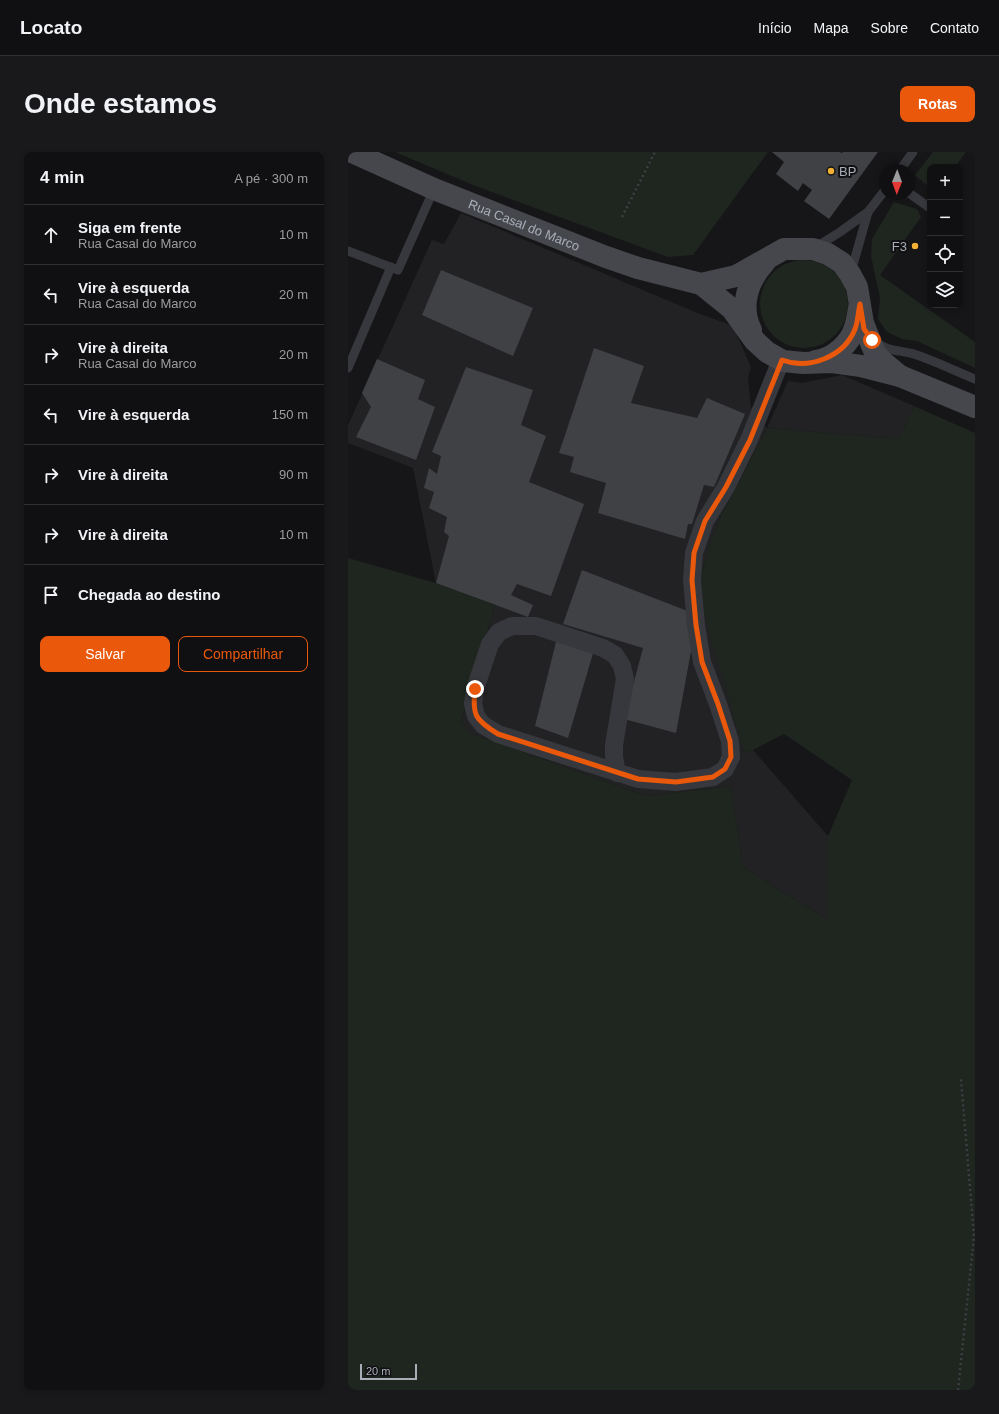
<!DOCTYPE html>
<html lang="pt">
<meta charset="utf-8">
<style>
:root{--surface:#101012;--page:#19191b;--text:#f1f3f6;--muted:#9c9d9f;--line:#303032;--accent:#ea580c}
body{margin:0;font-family:Helvetica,sans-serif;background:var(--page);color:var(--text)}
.controls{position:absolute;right:12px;top:12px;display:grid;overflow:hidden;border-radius:8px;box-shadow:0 2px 6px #0003}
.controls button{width:36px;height:36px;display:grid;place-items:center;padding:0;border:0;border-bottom:1px solid var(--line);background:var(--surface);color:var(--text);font:20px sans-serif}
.compass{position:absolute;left:531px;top:12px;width:36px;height:36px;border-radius:50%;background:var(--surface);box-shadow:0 2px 6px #0003;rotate:181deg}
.scale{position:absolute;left:12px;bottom:10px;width:57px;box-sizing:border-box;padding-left:4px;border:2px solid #a8adb8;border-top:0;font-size:11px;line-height:14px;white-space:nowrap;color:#a8adb8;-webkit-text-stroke:3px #111113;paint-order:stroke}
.stop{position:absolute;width:12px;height:12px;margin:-9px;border:3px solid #ea580c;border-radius:50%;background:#fff}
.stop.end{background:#ea580c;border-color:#fff;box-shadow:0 1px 4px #0008}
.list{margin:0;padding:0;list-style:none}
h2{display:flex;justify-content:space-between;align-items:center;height:52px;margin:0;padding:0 16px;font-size:17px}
h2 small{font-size:13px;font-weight:400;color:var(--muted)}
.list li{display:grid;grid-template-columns:26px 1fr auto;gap:12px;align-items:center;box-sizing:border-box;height:60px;padding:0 16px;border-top:1px solid var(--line)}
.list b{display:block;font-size:15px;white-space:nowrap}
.list p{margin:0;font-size:13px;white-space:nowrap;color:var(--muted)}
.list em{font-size:13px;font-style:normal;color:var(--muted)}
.actions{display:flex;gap:8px;padding:12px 16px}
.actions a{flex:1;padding:9px 0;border:1px solid var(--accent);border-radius:8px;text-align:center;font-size:14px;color:var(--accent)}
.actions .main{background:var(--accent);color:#fff}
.icon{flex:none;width:22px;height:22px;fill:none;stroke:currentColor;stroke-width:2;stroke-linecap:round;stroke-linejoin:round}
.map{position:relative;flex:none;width:627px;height:1238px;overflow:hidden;border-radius:8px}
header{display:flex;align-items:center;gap:24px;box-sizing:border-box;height:56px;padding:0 20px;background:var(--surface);border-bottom:1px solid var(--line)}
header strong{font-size:19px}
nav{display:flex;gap:22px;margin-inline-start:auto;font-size:14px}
.intro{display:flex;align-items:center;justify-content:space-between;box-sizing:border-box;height:96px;padding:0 24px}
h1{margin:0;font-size:28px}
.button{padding:10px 18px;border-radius:8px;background:var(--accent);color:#fff;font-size:14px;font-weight:700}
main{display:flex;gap:24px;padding:0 24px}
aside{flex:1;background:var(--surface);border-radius:8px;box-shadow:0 2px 6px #0003}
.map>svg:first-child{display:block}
</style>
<header>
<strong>Locato</strong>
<nav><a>Início</a><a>Mapa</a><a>Sobre</a><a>Contato</a></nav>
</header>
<div class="intro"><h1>Onde estamos</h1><a class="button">Rotas</a></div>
<main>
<aside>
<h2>4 min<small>A pé · 300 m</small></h2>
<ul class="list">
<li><svg class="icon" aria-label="ahead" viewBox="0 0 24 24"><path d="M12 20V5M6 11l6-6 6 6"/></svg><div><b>Siga em frente</b><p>Rua Casal do Marco</p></div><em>10 m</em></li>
<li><svg class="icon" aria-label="left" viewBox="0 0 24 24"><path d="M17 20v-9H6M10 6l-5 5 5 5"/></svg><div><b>Vire à esquerda</b><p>Rua Casal do Marco</p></div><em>20 m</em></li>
<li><svg class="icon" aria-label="right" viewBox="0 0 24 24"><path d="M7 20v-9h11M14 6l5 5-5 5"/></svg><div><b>Vire à direita</b><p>Rua Casal do Marco</p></div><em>20 m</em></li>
<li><svg class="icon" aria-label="left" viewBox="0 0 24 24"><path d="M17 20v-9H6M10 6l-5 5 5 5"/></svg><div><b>Vire à esquerda</b></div><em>150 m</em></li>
<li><svg class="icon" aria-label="right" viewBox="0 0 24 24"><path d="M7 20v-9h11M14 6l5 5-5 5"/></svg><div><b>Vire à direita</b></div><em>90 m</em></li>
<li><svg class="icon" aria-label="right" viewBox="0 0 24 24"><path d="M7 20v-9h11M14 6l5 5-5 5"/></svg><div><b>Vire à direita</b></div><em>10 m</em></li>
<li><svg class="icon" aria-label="arrive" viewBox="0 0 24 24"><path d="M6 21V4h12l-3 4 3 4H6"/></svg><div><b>Chegada ao destino</b></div></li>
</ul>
<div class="actions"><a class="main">Salvar</a><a>Compartilhar</a></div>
</aside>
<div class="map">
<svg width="627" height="1238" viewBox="0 0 627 1238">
<rect width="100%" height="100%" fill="#161618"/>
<!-- built -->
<path fill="#222225" d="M113,61l234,99 38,14 18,41 -3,11 3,30 16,20 21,-47 14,2 40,-8 72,31 -15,33 -132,-11 -47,90 -9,23 -10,35 43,176 9,-2 75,86v84l-85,-53 -12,-81 -85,10 -176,-63 -9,-11 34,-117 -59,-22 -23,-115 -65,-25v-18l84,-185 12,4z"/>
<!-- green -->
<g fill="#1e261f">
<path d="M47,0h373l-75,103 -25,2 -195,-72z"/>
<path d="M585,0h33l-11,15h-25v21l-15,-13z"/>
<path d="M546,50l23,7 4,8 -41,58 95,67v26l-58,-27 -15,-2 -15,-7 -9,-13 2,-21 -9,-42 1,-17z"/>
<circle cx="456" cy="152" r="44"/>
<path d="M566,254l61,27v957h-627v-832l88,25 59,22 -34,116 9,12 176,63 85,-10 12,81 85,53v-84l24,-56 -68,-46 -31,16 -9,2 -40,-138 -3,-38 10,-35 9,-23 47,-90 132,11z"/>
</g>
<!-- building -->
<g fill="#404145">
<path d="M424,0h68l2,1 1,-1h35l-49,67 -25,-18 8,-11 -4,-3 -5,-4 -5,8 -22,-17 8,-12z"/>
<path d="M93,118l92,38 -20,48 -91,-41z"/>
<path d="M246,196l50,18 -13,37 66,15 10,-20 38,16 -31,73 -10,-2 -12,39h-4l-3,15 -87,-26 8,-30 -36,-11 4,-15 -15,-4z"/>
<path d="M29,207l48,21 -7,19 17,8 -19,53 -60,-23 15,-30 -9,-14z"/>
<path d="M118,215l67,23 -12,35 25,11 -17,46 55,22 -33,92 -34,-12 -6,11 22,10 -5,12 -92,-34 13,-47 -5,-4 3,-15 -18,-9 5,-16 -10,-4 5,-20 8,6 4,-18 -9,-4z"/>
<path d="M234,418l108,42 4,23 -18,98 -52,-14 19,-71 -80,-24z"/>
<path d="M209,486l37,12 -26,88 -33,-12z"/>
</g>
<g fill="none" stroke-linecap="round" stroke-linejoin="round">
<!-- path -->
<g stroke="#3d3f44" stroke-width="2.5" stroke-dasharray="2 3" stroke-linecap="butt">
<path d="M274,65l33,-65"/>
<path d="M610,1238l16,-154 -13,-157"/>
</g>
<!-- service -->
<g stroke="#37383d" stroke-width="9">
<path d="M552,18l13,-18"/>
<path d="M561,41l21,15"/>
<path d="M468,95l24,-15 28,-20 17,-22"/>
<path d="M0,99l50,19 36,-81"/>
<path d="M503,120l17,-60"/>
<path d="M528,190c12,10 25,8 38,12 21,7 41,17 61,25"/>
<path d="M0,216l43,-101"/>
</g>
<!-- minor -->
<path stroke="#37383d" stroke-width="18" d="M269,621l-3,-17v-11l11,-66 -3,-13 -7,-11 -12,-7 -67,-22h-24l-13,6 -9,12 -15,45 -2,15 3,12 7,9 15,9 140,45 38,3 37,-5 12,-8 6,-12 -1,-16 -12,-37 -16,-42 -6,-37 -4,-45 2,-27 11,-32 21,-34 23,-47 32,-80"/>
<!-- secondary -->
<g stroke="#45474d" stroke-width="22">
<path id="s1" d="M4,0l82,37 172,68 32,11 63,16 35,-8 48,-27h29l15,5 14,9 8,11 7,13 6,36 12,30 8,9 17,14"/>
<path d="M353,132l31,25 23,32 12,11 16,9 20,2 29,-1 29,4 39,10 75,31"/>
<path d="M403,178c-12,-24 -3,-50 14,-68"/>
<path d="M468,209c17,-2 35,-18 39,-34 2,-6 3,-12 4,-19"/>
</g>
</g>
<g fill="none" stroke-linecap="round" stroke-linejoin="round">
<!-- route -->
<path stroke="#ea580c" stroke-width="5" d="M127,537c-3,26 0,31 23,45l140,45 38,3 37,-5 12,-8 6,-12 -1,-16 -12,-37 -16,-42 -6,-37 -4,-45 2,-27 11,-32 21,-34 24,-47 32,-80c27,10 62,-3 73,-31 3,-7 3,-17 5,-25l4,25 8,11"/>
</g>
<!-- markers -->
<g fill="#f2b134" stroke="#111113" stroke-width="1.5">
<circle cx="483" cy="19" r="4"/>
<circle cx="567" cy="94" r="4"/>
</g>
<g text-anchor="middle" stroke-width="4" stroke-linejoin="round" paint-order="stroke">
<!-- poi labels -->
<g font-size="13" fill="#a8adb8" stroke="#111113" text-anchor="start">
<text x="491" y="24">BP</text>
<text x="559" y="99" text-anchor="end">F3</text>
</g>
<!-- street labels -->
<g font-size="13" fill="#a8adb8" stroke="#111113">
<text dy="5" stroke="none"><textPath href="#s1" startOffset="187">Rua Casal do Marco</textPath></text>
</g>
</g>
</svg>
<div class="controls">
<button>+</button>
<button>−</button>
<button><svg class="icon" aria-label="locate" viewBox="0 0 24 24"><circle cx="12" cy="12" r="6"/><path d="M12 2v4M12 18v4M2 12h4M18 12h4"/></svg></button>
<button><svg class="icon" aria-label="layers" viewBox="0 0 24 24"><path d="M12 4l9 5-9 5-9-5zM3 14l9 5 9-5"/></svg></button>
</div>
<svg class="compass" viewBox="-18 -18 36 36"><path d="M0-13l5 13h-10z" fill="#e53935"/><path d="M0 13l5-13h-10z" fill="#9c9d9f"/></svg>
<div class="scale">20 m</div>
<div class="stop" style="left:524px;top:188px"></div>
<div class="stop end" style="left:127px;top:537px"></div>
</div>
</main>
